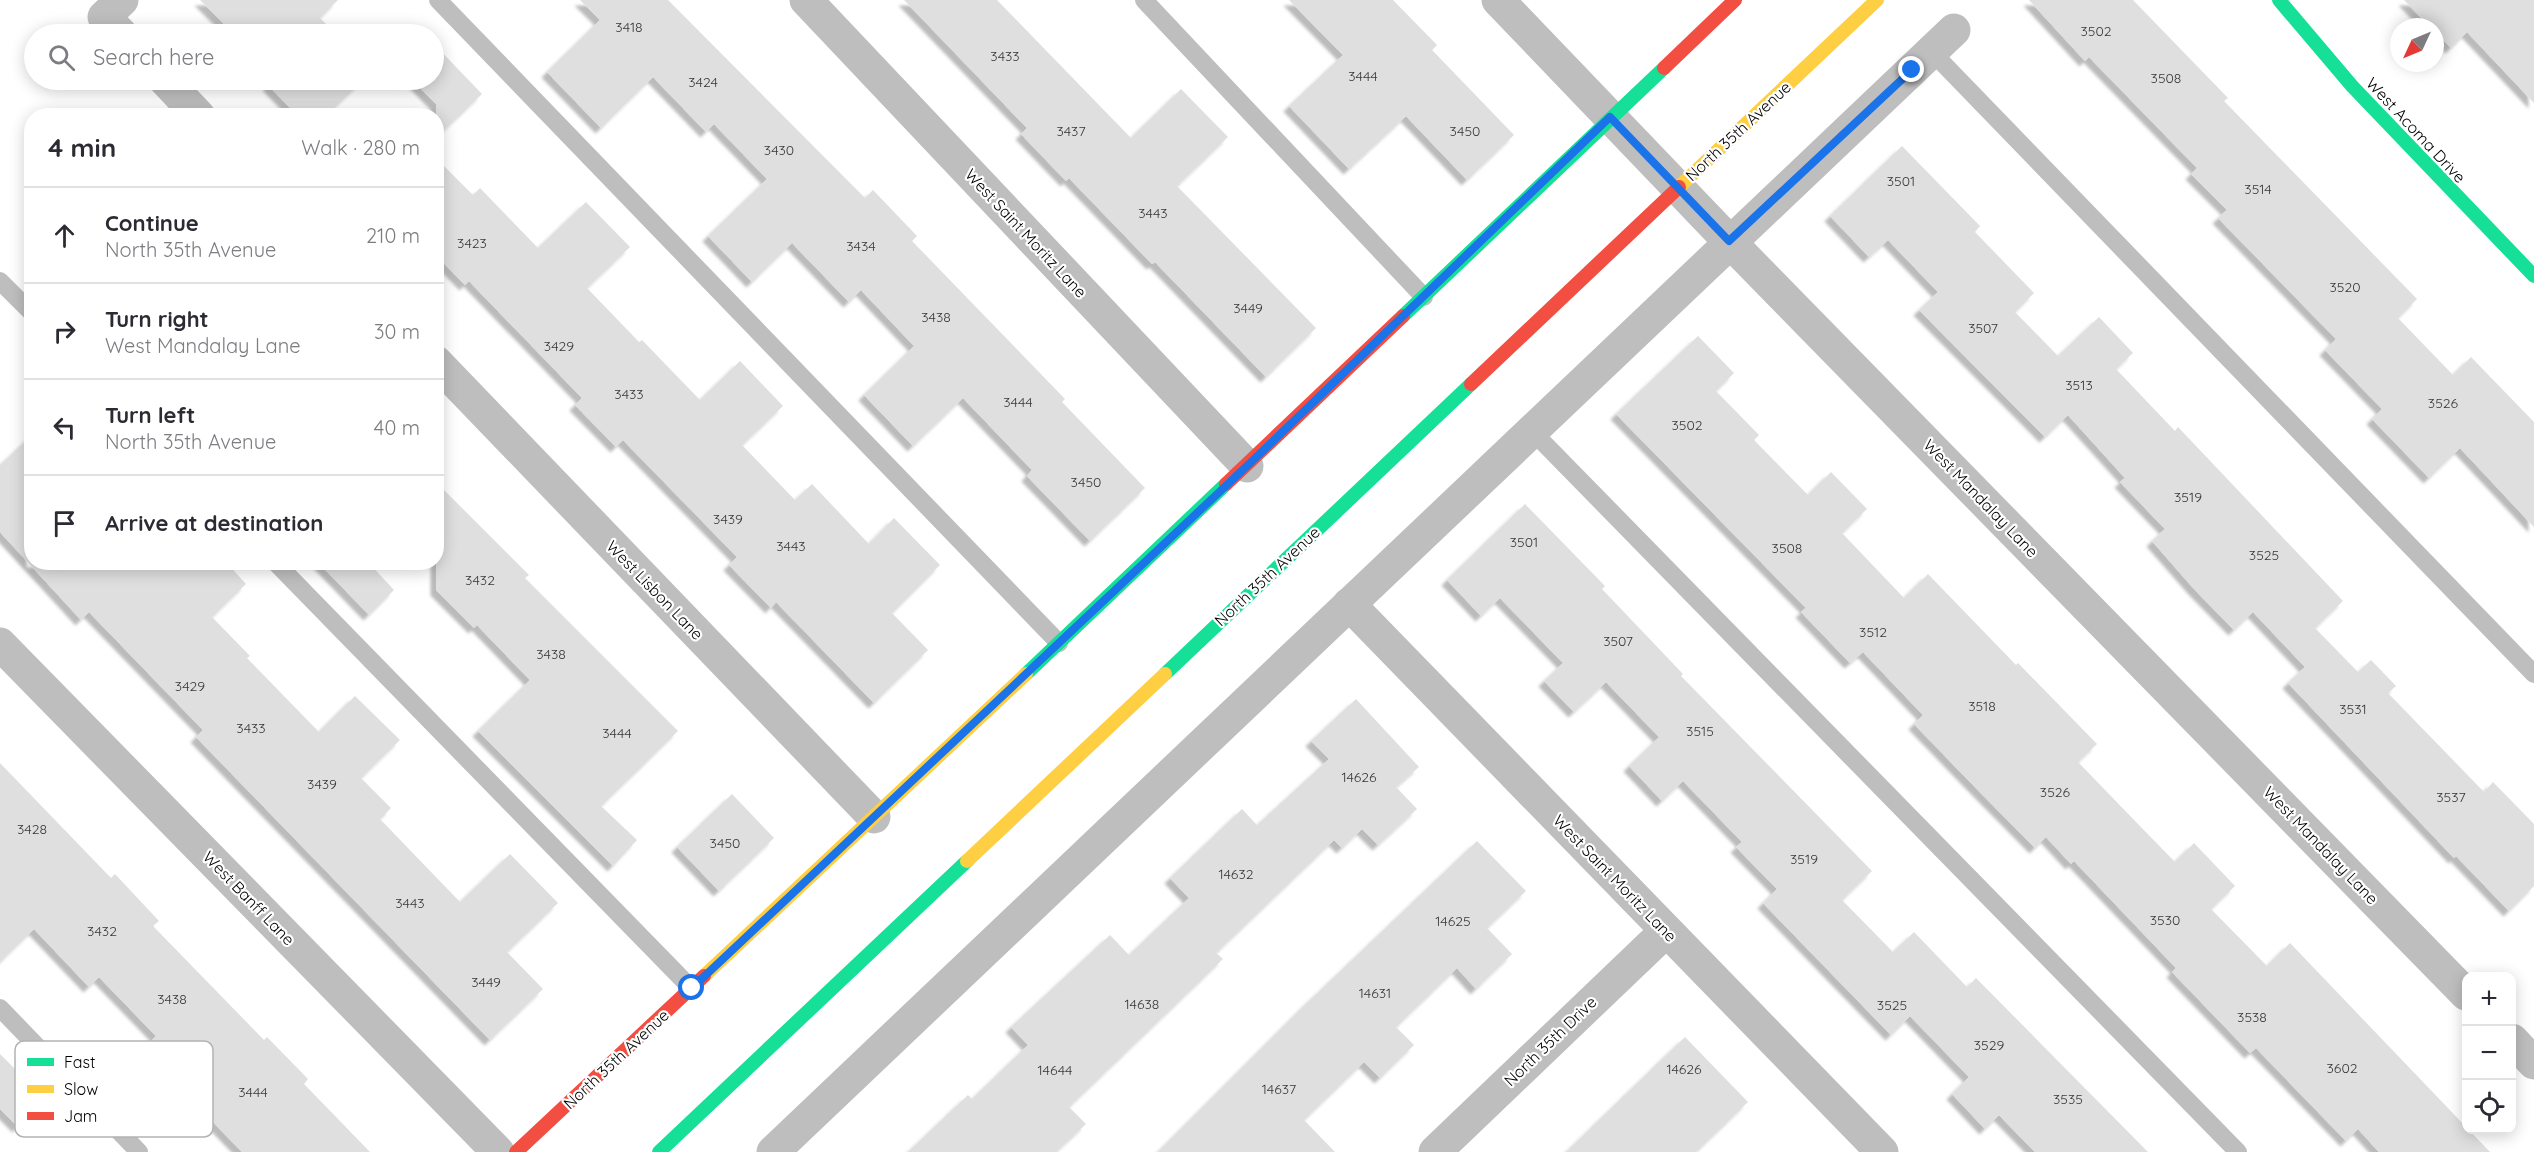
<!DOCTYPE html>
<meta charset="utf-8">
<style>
:root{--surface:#fff;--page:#f7f7f7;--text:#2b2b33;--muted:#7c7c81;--line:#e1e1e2}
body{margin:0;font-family:Quicksand,sans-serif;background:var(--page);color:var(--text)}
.controls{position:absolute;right:18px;bottom:18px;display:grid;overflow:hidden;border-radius:12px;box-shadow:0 3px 15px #0003}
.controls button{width:54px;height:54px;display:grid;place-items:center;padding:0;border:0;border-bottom:2px solid var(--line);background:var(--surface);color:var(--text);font:30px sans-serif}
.compass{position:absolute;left:2390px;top:18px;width:54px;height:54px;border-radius:50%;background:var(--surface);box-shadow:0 3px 15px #0003;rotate:226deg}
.stop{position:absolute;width:18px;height:18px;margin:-14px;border:4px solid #1a73e8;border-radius:50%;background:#fff}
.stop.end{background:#1a73e8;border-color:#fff;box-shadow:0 2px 6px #0008}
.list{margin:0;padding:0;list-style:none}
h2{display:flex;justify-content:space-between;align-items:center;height:78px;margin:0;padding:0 24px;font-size:26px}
h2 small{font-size:20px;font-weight:400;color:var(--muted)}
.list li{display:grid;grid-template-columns:39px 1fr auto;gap:18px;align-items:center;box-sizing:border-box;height:96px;padding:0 24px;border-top:2px solid var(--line)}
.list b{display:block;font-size:22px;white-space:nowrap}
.list p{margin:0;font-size:20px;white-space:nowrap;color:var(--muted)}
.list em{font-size:20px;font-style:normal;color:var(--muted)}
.icon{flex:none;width:33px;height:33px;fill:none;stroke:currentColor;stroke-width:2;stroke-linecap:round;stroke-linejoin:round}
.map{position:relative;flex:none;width:2534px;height:1152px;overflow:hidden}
.search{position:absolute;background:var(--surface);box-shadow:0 3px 15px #0003;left:24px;top:24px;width:420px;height:66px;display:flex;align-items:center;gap:15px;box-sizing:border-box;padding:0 21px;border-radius:33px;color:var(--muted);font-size:22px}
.panel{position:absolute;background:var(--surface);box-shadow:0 3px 15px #0003;left:24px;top:108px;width:420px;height:462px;border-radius:24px}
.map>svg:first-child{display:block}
</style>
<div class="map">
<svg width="2534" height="1152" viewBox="0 0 2534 1152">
<defs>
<filter id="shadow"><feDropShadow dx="-5.5" dy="5.5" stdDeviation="1.5" flood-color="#0004"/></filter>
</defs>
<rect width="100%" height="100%" fill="#fff"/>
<!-- building -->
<g fill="#dfdfdf" filter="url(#shadow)">
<path d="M200,0h138l-18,18 16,16h-102z"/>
<path d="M580,0h88l197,198 8,-8 44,46 -5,5 153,158 -3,3 83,86 -55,53 -63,-65 5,-6 -69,-72 -50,48 -49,-51 50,-49 -53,-56 -12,12 -57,-59 -40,39 -44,-46 59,-57 -53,-55 -8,8 -53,-55 -52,51 -54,-56 53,-52z"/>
<path d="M904,0h93l134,138 50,-49 47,48 -51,49 139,142 -50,49 -111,-115 -3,2 -83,-86 -3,3 -45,-47 6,-6z"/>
<path d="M1289,0h104l44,45 -5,5 82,85 -47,45 -61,-64 -57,53 -60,-63 54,-51z"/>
<path d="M2029,0h104l95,98 -4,3 193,198 -19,19 55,57 18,-18 63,65v105l-74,-79 -31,30 -57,-59 10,-10 -57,-59 11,-11 -118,-121 9,-8 -36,-36 6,-6 -108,-111 -4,4z"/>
<path d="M2404,0h130v103l-67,-71 -16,16 -16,-16v-5h-5z"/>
<path d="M434,44l48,50 -46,44v-34l-24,-24h22z"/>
<path d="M274,80h89l-37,36h-28l-30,-31z"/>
<path d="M1902,146l78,80 -5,6 59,61 -19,19 43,44 41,-39 34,36 -17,16 59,62 3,-4 165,174 -28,27 43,44 13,-12 25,26 -8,7 96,99 9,-10 41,42v62l-25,25 -53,-55 -2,2 -166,-175 17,-16 -52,-55 -19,18 -40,-41 -42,-48 13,-12 -45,-47 5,-4 -57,-63 -23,22 -126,-127 19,-18 -50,-52 -19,17 -39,-41z"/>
<path d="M436,158l37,37 7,-7 58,60 48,-46 44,45 -43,41 52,54 3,-2 58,60 40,-39 43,45 -41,39 53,55 17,-16 57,60 25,-26 46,47 -48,48 36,37 -54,53 -98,-101 -5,6 -42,-43 8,-8 -114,-117 -7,7 -41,-42 7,-7 -113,-117 -4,4 -29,-30z"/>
<path d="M1698,336l36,37 -18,18 43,44 -5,5 54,55 23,-23 36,37 -25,24 62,65 24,-24 88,91 2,-2 79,81 -19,18 59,61 38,39 19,-19 41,43 -24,23 56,57 23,-23 200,209h-111l-21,-23 -12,12 -90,-93 -6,5 -78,-81 4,-4 -102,-107 -3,3 -25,-27 -11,11 -67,-68 -54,-56 9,-9 -60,-63 -13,11 -49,-51 5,-4 -190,-194z"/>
<path d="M32,435v127h194l20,22 -34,33 38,39 -3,2 72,74 36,-36 45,44 -39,38 30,30 -11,11 80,83 50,-48 48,49 -51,49 36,37 -53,51 -294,-303 7,-7 -114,-118 -8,8 -81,-88v-67z"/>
<path d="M436,482l93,93 -4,3 153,153 -77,75 36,34 -24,26 -135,-135 52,-51 -53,-55 -3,3 -38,-38z"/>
<path d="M1525,504l80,82 -3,3 81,85 -2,2 191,195 -30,29 51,52 21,-20 53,55 9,-9 172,174h-113l-36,-37 -14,14 -33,-35 17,-17 -59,-61 -19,19 -128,-132 14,-14 -41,-42 6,-5 -59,-61 -21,20 -33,-35 30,-29 -53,-55 -32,30 -30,-31 19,-18 -63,-65 -19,18 -34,-36z"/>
<path d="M318,562h50l26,28 -25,25z"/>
<path d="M1356,699l63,68 -23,20 21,22 -39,36 -16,-16 -20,19 -8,-8 -118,113 7,6 -154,148 17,17 -30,28h-148l60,-57 4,4 56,-54 -17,-18 99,-92 19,20 60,-57 -19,-20 72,-69 15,16 72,-66 -18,-18z"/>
<path d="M0,763l111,115 4,-4 44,47 -6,5 111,114 3,-3 41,42 -4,5 66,68h-128l-58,-60 -31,30 -41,-43 44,-43 -57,-59 -10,10 -55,-58 -34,33z"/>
<path d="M732,794l42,44 -55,53 -42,-44z"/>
<path d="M1477,841l49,50 -39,37 25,26 -36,35 -19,-21 -61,59 18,18 -34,33 -16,-16 -60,58 31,32h-177l149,-149z"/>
<path d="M1685,1037l63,65 -52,50h-130z"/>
<path d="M0,1054l46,46 -28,27 -18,-18z"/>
</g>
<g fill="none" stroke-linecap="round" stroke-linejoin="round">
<!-- lane -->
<g stroke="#bebebe" stroke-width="18">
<path d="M438,0l621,643"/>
<path d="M1144,0l280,297"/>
<path d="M1931,51l603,623"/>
<path d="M0,281l32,32"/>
<path d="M1531,430l707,722"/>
<path d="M275,562l416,426"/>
<path d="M0,1008l139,144"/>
</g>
<!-- street -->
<g stroke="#bebebe" stroke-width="33">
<path d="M806,0l441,466"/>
<path d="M1498,0l231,241 737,753"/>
<path d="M121,34l-17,-17 18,-17"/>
<path d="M165,80l34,36"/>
<path d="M436,362l438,455"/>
<path d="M1349,604l533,548"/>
<path d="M0,644l498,508"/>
<path d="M2512,1040l22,23"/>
<path d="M773,1152l1181,-1122"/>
<path d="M1435,1152l231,-221"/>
</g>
<!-- fast -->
<g stroke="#16e098" stroke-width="14">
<path d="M2279,0l73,86 182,190"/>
<path d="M1403,316l261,-248"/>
<path d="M1026,674l200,-190"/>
<path d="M1165,674l306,-290"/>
<path d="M659,1152l308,-291"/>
</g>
<!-- slow -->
<g stroke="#ffcf43" stroke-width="14">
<path d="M1679,187l198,-187"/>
<path d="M967,861l198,-187"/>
<path d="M704,976l322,-302"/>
</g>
<!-- jam -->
<g stroke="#f24e42" stroke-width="14">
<path d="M1664,68l71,-68"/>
<path d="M1471,384l208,-197"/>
<path d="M1226,484l177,-168"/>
<path d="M516,1152l188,-176"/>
</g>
</g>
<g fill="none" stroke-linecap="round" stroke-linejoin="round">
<!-- route -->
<path stroke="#1a73e8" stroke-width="8" d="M692,988l555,-522 363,-349 119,124 183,-171"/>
</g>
<g text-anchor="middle" stroke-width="4.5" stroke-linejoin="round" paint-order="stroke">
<!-- number labels -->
<g font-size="14" fill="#383838">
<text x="629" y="32">3418</text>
<text x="2096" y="36">3502</text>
<text x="1005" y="61">3433</text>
<text x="1363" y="81">3444</text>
<text x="2166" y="83">3508</text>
<text x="703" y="87">3424</text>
<text x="1071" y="136">3437</text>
<text x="1465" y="136">3450</text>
<text x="779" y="155">3430</text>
<text x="1901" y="186">3501</text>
<text x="2258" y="194">3514</text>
<text x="1153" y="218">3443</text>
<text x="472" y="248">3423</text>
<text x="861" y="251">3434</text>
<text x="2345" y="292">3520</text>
<text x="1248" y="313">3449</text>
<text x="936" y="322">3438</text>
<text x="1983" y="333">3507</text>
<text x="559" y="351">3429</text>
<text x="2079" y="390">3513</text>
<text x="629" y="399">3433</text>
<text x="1018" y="407">3444</text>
<text x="2443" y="408">3526</text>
<text x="1687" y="430">3502</text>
<text x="1086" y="487">3450</text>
<text x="2188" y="502">3519</text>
<text x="728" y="524">3439</text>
<text x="1524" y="547">3501</text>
<text x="791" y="551">3443</text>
<text x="1787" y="553">3508</text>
<text x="2264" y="560">3525</text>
<text x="480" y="585">3432</text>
<text x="1873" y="637">3512</text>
<text x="1618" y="646">3507</text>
<text x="551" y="659">3438</text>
<text x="190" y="691">3429</text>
<text x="1982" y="711">3518</text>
<text x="2353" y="714">3531</text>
<text x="251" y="733">3433</text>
<text x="1700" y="736">3515</text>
<text x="617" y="738">3444</text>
<text x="1359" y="782">14626</text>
<text x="322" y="789">3439</text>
<text x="2055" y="797">3526</text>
<text x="2451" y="802">3537</text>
<text x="32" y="834">3428</text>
<text x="725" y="848">3450</text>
<text x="1804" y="864">3519</text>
<text x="1236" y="879">14632</text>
<text x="410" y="908">3443</text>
<text x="2165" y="925">3530</text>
<text x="1453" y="926">14625</text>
<text x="102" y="936">3432</text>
<text x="486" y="987">3449</text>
<text x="1375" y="998">14631</text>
<text x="172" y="1004">3438</text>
<text x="1142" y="1009">14638</text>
<text x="1892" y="1010">3525</text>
<text x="2252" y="1022">3538</text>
<text x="1989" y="1050">3529</text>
<text x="2342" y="1073">3602</text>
<text x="1684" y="1074">14626</text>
<text x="1055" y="1075">14644</text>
<text x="1279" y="1094">14637</text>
<text x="253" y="1097">3444</text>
<text x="2068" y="1104">3535</text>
</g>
<!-- street labels -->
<g font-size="16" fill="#000" stroke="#fff">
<text transform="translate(2416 130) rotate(47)" y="6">West Acoma Drive</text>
<text transform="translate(1738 131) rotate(-43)" y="6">North 35th Avenue</text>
<text transform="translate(1026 233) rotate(47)" y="6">West Saint Moritz Lane</text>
<text transform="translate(1981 498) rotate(46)" y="6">West Mandalay Lane</text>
<text transform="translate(1267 576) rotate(-43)" y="6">North 35th Avenue</text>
<text transform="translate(655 590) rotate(46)" y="6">West Lisbon Lane</text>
<text transform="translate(2321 845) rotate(46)" y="6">West Mandalay Lane</text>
<text transform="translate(1615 878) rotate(46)" y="6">West Saint Moritz Lane</text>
<text transform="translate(249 898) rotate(46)" y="6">West Banff Lane</text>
<text transform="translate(1550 1041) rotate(-44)" y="6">North 35th Drive</text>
<text transform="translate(616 1059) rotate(-43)" y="6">North 35th Avenue</text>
</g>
</g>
<!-- legend -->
<rect x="15" y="1041" width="198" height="96" rx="9" fill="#fff" stroke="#b2b2b2" stroke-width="1.5"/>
<rect x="27" y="1058" width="27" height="8" fill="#16e098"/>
<rect x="27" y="1085" width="27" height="8" fill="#ffcf43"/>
<rect x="27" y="1112" width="27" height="8" fill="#f24e42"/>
<g font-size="16" fill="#000">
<text x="64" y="1068">Fast</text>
<text x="64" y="1095">Slow</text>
<text x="64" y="1122">Jam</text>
</g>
</svg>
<div class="controls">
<button>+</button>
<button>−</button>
<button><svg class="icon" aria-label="locate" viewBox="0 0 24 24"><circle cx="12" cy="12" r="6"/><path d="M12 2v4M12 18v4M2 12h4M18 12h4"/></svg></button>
</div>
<svg class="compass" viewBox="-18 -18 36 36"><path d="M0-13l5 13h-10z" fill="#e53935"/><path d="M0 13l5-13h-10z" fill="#7c7c81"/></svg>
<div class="stop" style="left:692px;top:988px"></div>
<div class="stop end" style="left:1912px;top:70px"></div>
<div class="search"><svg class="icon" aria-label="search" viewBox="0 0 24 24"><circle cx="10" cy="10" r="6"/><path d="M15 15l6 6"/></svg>Search here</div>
<section class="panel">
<h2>4 min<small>Walk · 280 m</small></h2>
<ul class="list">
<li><svg class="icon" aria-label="ahead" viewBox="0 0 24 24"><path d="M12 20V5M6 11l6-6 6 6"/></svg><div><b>Continue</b><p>North 35th Avenue</p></div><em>210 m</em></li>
<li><svg class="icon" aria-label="right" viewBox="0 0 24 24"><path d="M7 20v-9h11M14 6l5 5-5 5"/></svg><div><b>Turn right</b><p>West Mandalay Lane</p></div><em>30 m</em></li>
<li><svg class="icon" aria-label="left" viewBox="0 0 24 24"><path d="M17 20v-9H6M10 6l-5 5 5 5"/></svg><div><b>Turn left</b><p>North 35th Avenue</p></div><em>40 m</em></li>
<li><svg class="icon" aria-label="arrive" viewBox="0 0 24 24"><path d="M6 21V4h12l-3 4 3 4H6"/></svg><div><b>Arrive at destination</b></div></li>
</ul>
</section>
</div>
